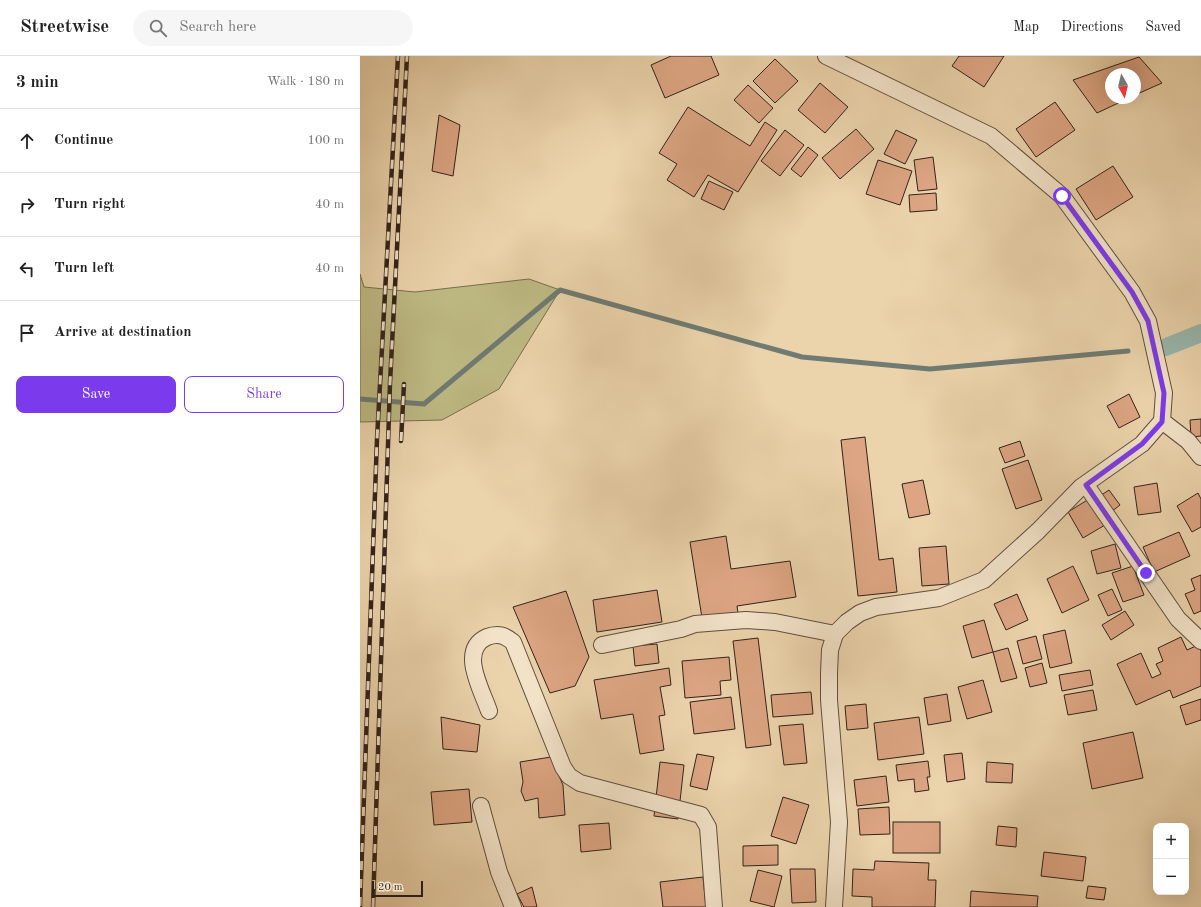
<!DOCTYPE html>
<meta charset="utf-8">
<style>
:root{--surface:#fff;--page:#f6f6f6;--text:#222;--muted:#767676;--line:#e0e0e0;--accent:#7c3aed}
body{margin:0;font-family:"Old Standard TT",serif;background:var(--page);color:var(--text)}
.controls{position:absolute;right:12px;bottom:12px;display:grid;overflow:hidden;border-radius:8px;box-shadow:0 4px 16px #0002}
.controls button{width:36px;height:36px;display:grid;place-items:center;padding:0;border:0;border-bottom:1px solid var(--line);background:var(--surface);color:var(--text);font:20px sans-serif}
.compass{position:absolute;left:745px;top:12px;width:36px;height:36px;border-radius:50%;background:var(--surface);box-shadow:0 4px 16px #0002;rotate:172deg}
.scale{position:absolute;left:12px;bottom:10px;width:51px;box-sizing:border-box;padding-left:4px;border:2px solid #32221b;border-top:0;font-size:11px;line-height:14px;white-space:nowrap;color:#32221b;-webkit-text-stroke:3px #f2e2c8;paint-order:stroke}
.stop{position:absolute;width:12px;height:12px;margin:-9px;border:3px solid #7c3aed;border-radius:50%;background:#fff}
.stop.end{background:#7c3aed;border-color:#fff;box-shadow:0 1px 4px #0008}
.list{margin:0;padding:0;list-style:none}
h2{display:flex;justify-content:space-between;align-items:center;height:52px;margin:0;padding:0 16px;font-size:17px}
h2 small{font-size:13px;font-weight:400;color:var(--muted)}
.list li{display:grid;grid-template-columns:26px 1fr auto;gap:12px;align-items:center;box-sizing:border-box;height:64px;padding:0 16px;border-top:1px solid var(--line)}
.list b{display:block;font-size:15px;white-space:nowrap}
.list em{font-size:13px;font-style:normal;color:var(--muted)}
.actions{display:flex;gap:8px;padding:12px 16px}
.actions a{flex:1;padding:9px 0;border:1px solid var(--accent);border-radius:8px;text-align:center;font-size:14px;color:var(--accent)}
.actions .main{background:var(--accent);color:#fff}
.icon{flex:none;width:22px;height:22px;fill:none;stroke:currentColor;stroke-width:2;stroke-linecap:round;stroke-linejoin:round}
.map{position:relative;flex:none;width:841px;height:851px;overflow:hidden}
header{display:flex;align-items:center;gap:24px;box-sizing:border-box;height:56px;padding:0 20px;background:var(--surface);border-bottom:1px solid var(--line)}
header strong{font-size:19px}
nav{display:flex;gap:22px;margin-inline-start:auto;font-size:14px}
.search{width:280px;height:36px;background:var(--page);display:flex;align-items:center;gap:10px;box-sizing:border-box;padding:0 14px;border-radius:22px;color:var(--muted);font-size:15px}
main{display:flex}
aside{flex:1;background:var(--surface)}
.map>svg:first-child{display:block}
</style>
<header>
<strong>Streetwise</strong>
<div class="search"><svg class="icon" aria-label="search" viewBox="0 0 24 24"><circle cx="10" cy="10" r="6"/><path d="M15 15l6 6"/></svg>Search here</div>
<nav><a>Map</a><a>Directions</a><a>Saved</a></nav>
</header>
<main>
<aside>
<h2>3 min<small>Walk · 180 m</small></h2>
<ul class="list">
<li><svg class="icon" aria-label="ahead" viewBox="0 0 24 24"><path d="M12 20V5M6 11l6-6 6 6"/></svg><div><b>Continue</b></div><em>100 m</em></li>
<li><svg class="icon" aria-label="right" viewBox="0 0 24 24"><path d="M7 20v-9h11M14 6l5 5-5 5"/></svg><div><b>Turn right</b></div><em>40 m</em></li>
<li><svg class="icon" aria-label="left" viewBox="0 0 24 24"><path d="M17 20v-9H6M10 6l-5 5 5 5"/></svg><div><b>Turn left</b></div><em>40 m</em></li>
<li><svg class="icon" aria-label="arrive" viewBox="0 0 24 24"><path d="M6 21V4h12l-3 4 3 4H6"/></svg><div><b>Arrive at destination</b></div></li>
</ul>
<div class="actions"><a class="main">Save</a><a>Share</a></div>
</aside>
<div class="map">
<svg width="841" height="851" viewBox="0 0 841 851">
<rect width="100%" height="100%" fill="#ebd3ab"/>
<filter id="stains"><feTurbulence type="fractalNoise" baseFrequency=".005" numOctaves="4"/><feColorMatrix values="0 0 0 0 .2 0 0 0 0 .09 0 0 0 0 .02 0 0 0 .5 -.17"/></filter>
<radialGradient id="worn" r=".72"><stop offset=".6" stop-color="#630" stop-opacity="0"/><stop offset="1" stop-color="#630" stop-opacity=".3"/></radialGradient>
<!-- green -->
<path fill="#beba84" stroke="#786e50" d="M0,218l4,13 51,5 114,-13 31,11 -61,99 -57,31 -82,2z"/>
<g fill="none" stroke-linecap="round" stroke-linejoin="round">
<!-- stream -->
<path stroke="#6f7b73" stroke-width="5" d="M0,343l64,5 136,-114 242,67 128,12 198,-18"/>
<!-- canal -->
<path stroke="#98b7ad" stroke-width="18" d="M806,291l35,-14"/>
</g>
<!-- building -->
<g fill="#dda583" stroke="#32221b">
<path d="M311,0h40l8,19 -54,23 -14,-33z"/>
<path d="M599,0h45l-20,31 -32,-21z"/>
<path d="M779,1l23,26 -27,12v-21h-24v24h18l-32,15 -24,-33z"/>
<path d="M415,3l23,22 -23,22 -22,-22z"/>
<path d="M460,27l28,24 -23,26 -27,-23z"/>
<path d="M388,29l25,23 -14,15 -25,-23z"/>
<path d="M695,46l20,28 -39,27 -20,-28z"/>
<path d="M328,51l62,39 15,-24 12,8 -39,62 -30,-17 -14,22 -27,-17 10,-16 -18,-11z"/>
<path d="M79,59l21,10 -7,51 -21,-5z"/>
<path d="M496,73l18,20 -34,30 -18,-21z"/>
<path d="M425,74l19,15 -24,31 -19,-15z"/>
<path d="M536,74l21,10 -12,24 -21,-10z"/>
<path d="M448,91l10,8 -17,22 -10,-8z"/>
<path d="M573,101l4,32 -19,2 -4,-31z"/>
<path d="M518,104l34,11 -12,34 -34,-11z"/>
<path d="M753,110l20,31 -37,23 -20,-31z"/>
<path d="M349,125l24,11 -9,18 -23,-11z"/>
<path d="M576,137l1,17 -27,2 -1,-17z"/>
<path d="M769,338l11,23 -21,11 -12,-22z"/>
<path d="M841,363v17l-10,1 -1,-17z"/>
<path d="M505,381l14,123 14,-2 4,34 -39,4 -17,-156z"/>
<path d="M660,385l5,15 -20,7 -6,-15z"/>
<path d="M668,404l14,40 -26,9 -14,-40z"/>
<path d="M563,424l7,34 -21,4 -7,-34z"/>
<path d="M797,427l4,29 -23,3 -4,-28z"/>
<path d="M749,434l11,15 -9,7 -11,-16z"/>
<path d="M838,437l3,6v28l-9,5 -15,-26z"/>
<path d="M729,443l16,26 -22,13 -15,-26z"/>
<path d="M819,476l11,24 -36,16 -11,-25z"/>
<path d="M366,480l5,33 59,-8 6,36 -59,9 1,7 -36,5 -12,-76z"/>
<path d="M755,488l6,24 -24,6 -6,-23z"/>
<path d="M586,490l3,38 -27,2 -3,-38z"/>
<path d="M713,510l16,34 -27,13 -15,-34z"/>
<path d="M773,510l11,29 -21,7 -11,-29z"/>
<path d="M841,519v36l-7,3 -9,-20 10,-4 -4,-11z"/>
<path d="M752,533l10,21 -14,6 -10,-21z"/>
<path d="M297,534l5,32 -65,10 -4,-32z"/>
<path d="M206,535l23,66 -14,29 -25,7 -37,-86z"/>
<path d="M657,538l11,26 -22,10 -12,-26z"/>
<path d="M765,555l9,14 -23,15 -9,-15z"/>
<path d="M624,564l9,32 -21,6 -9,-32z"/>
<path d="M705,574l7,33 -22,5 -7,-33z"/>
<path d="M676,580l6,23 -19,5 -6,-23z"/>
<path d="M821,581l6,13 11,-5 3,6v35l-28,12 -3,-8 -34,15 -19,-41 24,-11 11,25 9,-4 -5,-10 7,-3 -5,-13z"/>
<path d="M398,582l13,107 -25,3 -13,-107z"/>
<path d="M297,588l2,19 -24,3 -2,-20z"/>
<path d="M648,592l9,30 -16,4 -8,-30z"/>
<path d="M369,601l2,23 -11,1 1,14 -36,3 -3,-37z"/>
<path d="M682,607l5,20 -17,4 -5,-19z"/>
<path d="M309,612l2,17 -11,2 5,28 -6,1 5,34 -24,4 -7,-40 -32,5 -7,-39z"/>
<path d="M730,614l3,15 -31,6 -3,-16z"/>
<path d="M623,624l9,32 -25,7 -9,-32z"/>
<path d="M733,634l4,20 -29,5 -4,-20z"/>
<path d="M451,636l2,22 -40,3 -2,-22z"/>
<path d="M587,638l4,27 -23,4 -4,-27z"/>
<path d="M371,641l4,32 -41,5 -4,-32z"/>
<path d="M841,643v21l-15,5 -6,-19z"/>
<path d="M506,648l2,24 -21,2 -2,-24z"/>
<path d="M81,661l39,8 -3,27 -34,-3z"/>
<path d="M559,661l5,37 -46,6 -4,-37z"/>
<path d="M443,668l4,39 -23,2 -5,-39z"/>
<path d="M773,676l10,46 -51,11 -9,-46z"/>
<path d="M602,697l3,26 -18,3 -3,-27z"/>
<path d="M337,698l17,3 -7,33 -17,-4z"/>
<path d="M191,701l12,28 2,30 -26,3 -1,-20 -13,3 -4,-10 2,-9 -3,-20z"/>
<path d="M568,705l2,16h-3l2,13 -14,2 -1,-13 -16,2 -2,-16z"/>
<path d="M300,706l24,3 -6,54 -24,-3z"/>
<path d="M627,706l26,2 -1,19 -26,-1z"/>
<path d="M526,720l3,26 -32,4 -3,-26z"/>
<path d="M109,733l3,33 -38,3 -3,-33z"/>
<path d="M423,741l26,8 -13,39 -25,-8z"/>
<path d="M529,751l1,27 -30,1 -2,-26z"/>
<rect x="533" y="766" width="47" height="31"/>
<path d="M249,767l2,26 -30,3 -2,-27z"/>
<path d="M638,770l19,2 -1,19 -20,-2z"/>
<path d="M418,789v20l-35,1v-20z"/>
<path d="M684,796l42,5 -3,24 -42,-5z"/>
<path d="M515,805l54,2 -1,17h8l-1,27h-63v-10l-20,-1 1,-27 21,1z"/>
<path d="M430,813h25l1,33 -24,1z"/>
<path d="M398,814l24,6 -8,31 -24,-6z"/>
<path d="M343,821l3,30h-43l-3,-25z"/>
<path d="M728,830l18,2 -2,12 -18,-2z"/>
<path d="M172,831l5,20h-13l-7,-13z"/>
<path d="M611,835l67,5 -1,11h-67z"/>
</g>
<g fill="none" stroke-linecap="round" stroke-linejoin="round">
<defs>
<g id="minor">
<path d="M466,0l165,80 71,60 70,96 16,29 16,72 -2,28 -20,23 -61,43 -43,44 -54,49 -45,18 -63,9 -16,6 -13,9 -12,12 -5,16 -1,23v27l10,122 -5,85"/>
<path d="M802,365l26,20 13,16"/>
<path d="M726,429l92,134 23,22"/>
<path d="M242,589l79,-16 14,-5 51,-4 29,2 60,12"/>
<path d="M129,655c-7,-21 -31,-61 -2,-74 11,-4 17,-2 26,5l50,125 6,9 11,7 121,32 7,12 6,80"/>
<path d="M121,750l18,66 14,35"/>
</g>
</defs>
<!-- minor casing -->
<use href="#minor" stroke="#604e3f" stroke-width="18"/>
<!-- minor -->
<use href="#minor" stroke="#f2e2c8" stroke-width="16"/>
<defs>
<g id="rail">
<path d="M41,385l3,-57"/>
<path d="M0,850l17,-467 21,-383"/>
<path d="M13,851l17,-524 17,-327"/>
</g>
</defs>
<!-- rail casing -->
<use href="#rail" stroke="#32221b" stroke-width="4.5"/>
<!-- rail -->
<use href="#rail" stroke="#f2e2c8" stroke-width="3" stroke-dasharray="9" stroke-linecap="butt"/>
</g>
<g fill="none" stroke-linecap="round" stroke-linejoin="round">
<!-- route -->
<path stroke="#7c3aed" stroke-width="5" d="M702,140l70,96 16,29 16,72 -2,29 -20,22 -56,41 60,88"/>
</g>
<rect width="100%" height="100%" filter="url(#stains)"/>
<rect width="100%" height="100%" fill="url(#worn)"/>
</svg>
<div class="controls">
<button>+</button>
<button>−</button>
</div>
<svg class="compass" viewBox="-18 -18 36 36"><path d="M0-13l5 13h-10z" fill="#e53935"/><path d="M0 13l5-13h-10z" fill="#767676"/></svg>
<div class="scale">20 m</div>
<div class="stop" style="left:702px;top:140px"></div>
<div class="stop end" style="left:786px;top:517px"></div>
</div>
</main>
